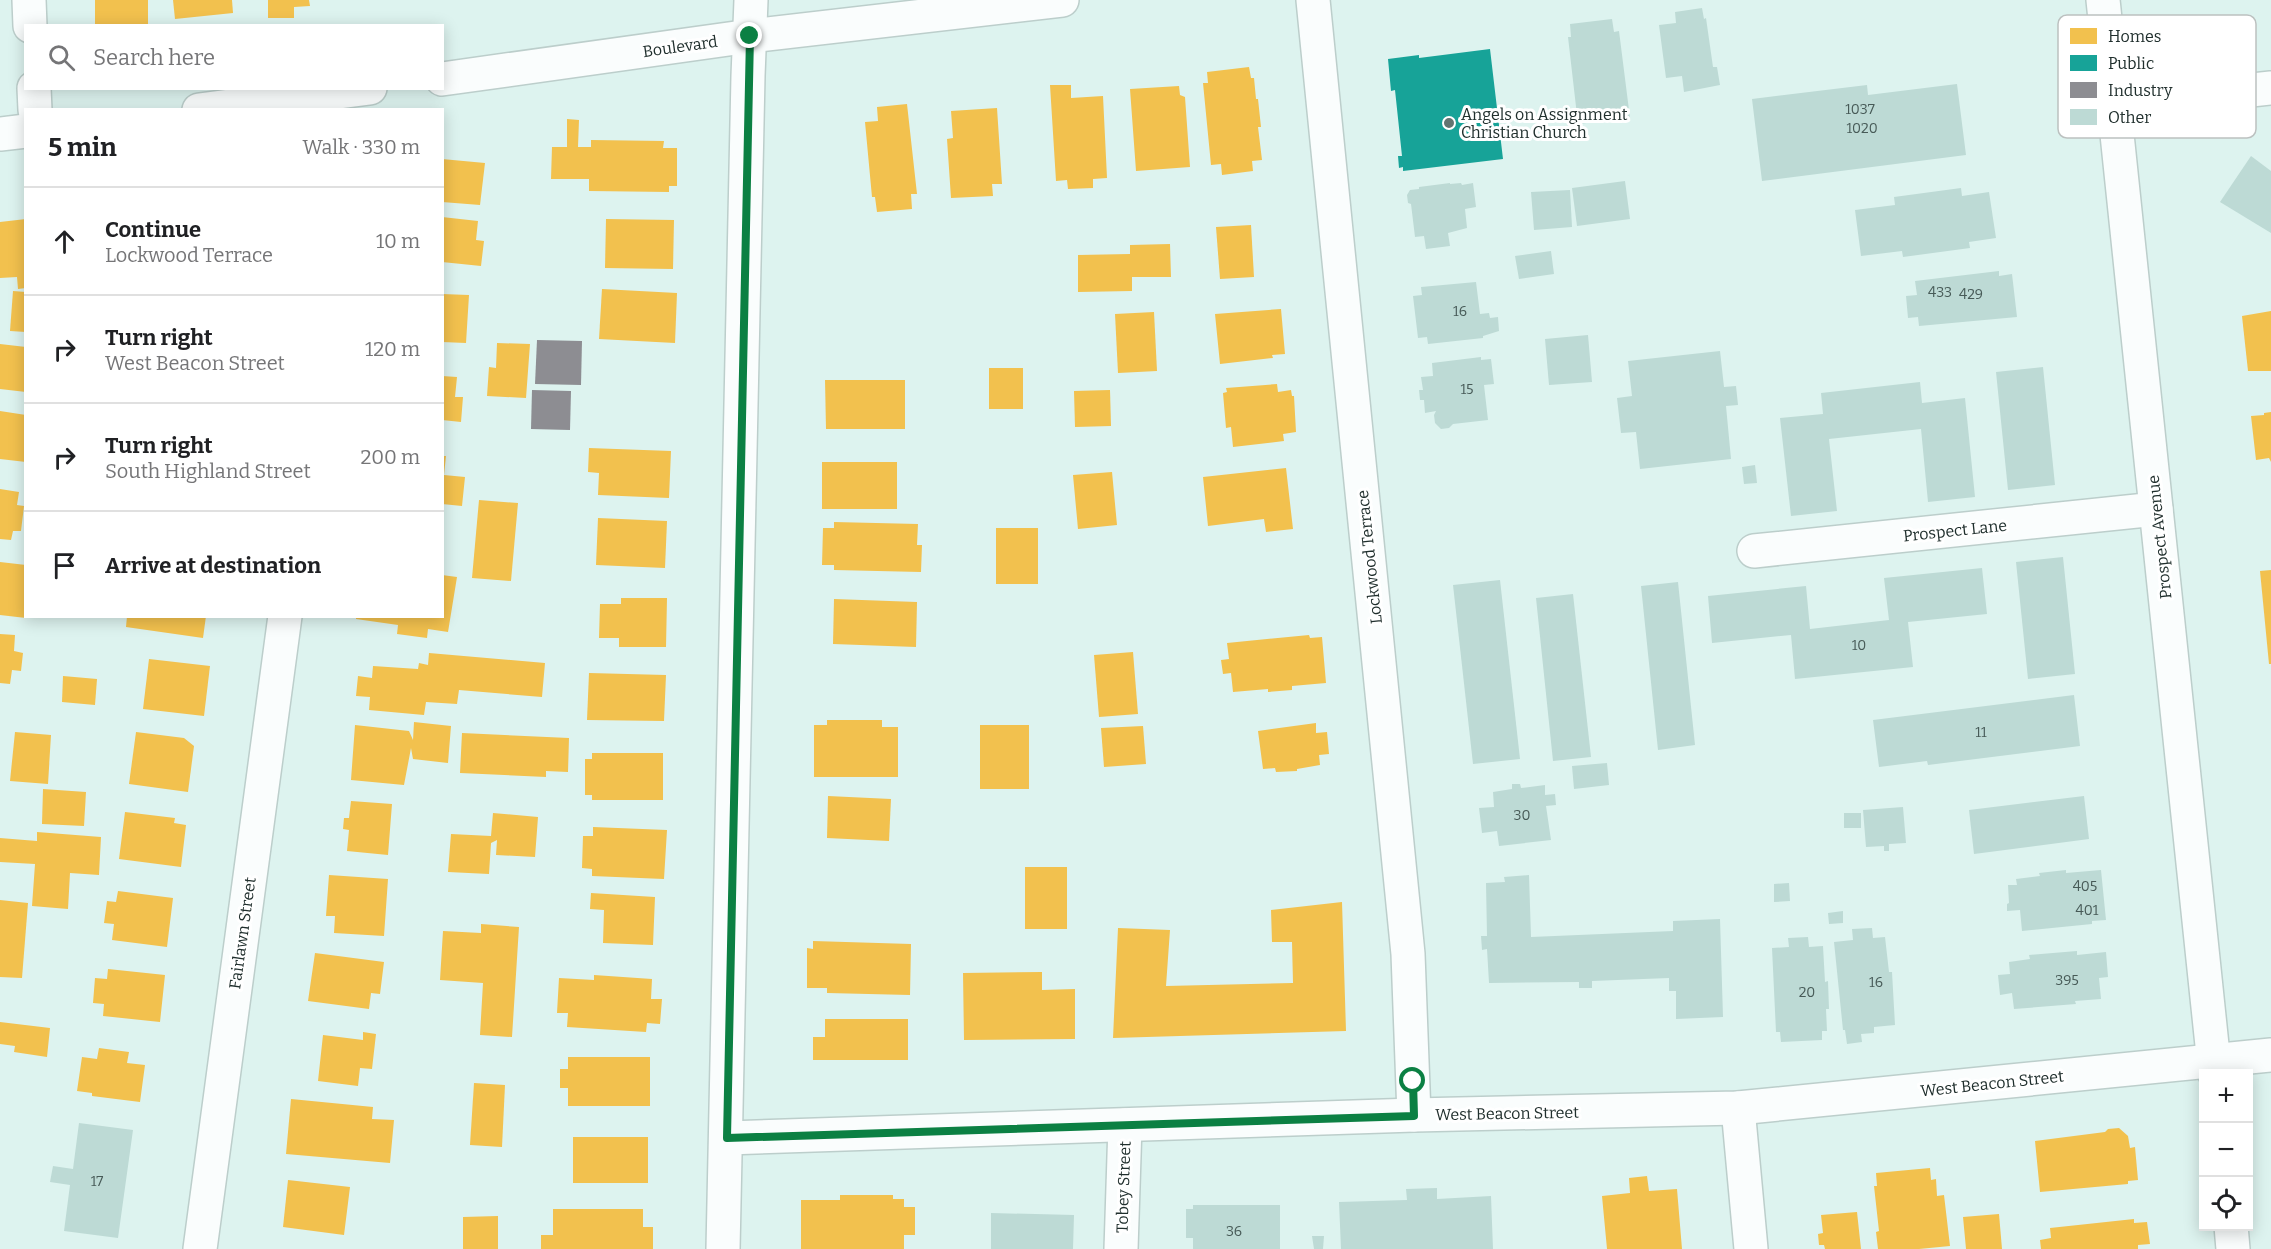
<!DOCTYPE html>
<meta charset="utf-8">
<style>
:root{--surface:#fff;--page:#f2f2f2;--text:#202124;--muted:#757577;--line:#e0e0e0}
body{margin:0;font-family:Bitter,serif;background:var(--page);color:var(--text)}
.controls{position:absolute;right:18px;bottom:18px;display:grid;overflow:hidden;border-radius:0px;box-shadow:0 3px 15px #0003}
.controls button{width:54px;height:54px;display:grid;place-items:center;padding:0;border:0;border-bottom:2px solid var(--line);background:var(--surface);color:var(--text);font:30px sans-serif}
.stop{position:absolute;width:18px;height:18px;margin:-14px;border:4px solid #0b8043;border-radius:50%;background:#fff}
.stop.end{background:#0b8043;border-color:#fff;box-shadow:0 2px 6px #0008}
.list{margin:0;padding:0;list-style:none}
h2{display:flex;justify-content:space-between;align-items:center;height:78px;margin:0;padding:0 24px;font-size:26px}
h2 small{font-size:20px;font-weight:400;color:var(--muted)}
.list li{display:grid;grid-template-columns:39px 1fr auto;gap:18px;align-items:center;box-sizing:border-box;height:108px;padding:0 24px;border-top:2px solid var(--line)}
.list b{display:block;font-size:22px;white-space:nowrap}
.list p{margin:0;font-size:20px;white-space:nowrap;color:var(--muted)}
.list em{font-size:20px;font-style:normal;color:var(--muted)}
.icon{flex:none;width:33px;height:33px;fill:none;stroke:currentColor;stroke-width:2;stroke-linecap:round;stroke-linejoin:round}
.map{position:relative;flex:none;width:2271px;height:1249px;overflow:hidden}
.search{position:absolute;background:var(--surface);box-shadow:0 3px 15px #0003;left:24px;top:24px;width:420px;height:66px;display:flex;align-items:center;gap:15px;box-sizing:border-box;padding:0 21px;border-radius:0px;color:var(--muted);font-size:22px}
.panel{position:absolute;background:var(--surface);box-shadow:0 3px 15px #0003;left:24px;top:108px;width:420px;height:510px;border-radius:0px}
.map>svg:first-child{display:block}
</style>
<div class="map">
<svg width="2271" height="1249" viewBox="0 0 2271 1249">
<rect width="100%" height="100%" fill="#ddf3ef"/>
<!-- homes -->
<g fill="#f2c14e">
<rect x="95" y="0" width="53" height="26"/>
<path d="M173,0h59l1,13 -58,6z"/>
<path d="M268,0h41l1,6 -16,1v11h-26z"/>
<path d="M1249,67l2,11h3l2,21h2l3,28h-3l4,33 -10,1 1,10 -31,4 -1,-11 -10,1 -8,-82h5l-1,-11z"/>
<path d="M1050,85h21v13l32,-2 4,82 -14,1v9l-25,1 -1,-9 -11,1z"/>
<path d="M1179,86l1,9 5,2 5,70 -54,4 -6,-82z"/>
<path d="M907,104l10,90h-6l1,15 -35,3 -2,-15h-3l-7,-75 13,-1 -1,-14z"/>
<path d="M997,108l5,76h-10l1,12 -42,2 -4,-59 6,-1 -2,-27z"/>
<path d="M567,119l12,1 -1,27h13v-7l73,1 -1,7h14v38h-8v6l-80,-1v-12h-38l1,-32h15z"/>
<path d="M442,159l43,4 -5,42 -38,-3z"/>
<path d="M442,217l36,4 -2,19 8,1 -3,25 -39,-4z"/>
<path d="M26,219v69l-8,1 -1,-12 -17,1v-56z"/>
<path d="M606,219l68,1 -1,49 -68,-1z"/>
<path d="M1251,225l3,52 -34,2 -4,-52z"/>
<path d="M1170,244l1,33h-39v14l-54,1v-37l52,-1v-9z"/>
<path d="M602,289l75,4 -2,50 -76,-4z"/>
<path d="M13,291l13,1v40l-16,-1z"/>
<path d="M442,294l27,1 -3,48 -24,-1z"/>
<path d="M1281,309l4,45 -13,1 1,3 -53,6 -5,-50z"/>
<path d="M2271,311v60h-23l-6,-55z"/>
<path d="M1154,312l3,59 -39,2 -3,-59z"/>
<path d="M497,343l33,1 -4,54 -39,-2 2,-29 7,1z"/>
<path d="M0,344l26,3v45l-26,-3z"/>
<rect x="989" y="368" width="34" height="41"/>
<path d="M442,376l15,1 -2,20h8l-2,25 -19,-2z"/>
<path d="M825,380h80v49h-79z"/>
<path d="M1277,384l1,8 13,-2 1,6h2l2,36 -13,2 1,7 -51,6 -2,-20 -5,1 -3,-35 4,-1 -1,-4z"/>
<path d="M1110,390l1,36 -36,1 -1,-36z"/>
<path d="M0,411l26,4v47l-26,-3z"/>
<path d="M2271,412v50l-2,-4 -13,2 -5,-44 13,-1v-2z"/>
<path d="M589,448l82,3 -2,47 -71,-3 1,-22 -11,-1z"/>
<path d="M442,456h4l-2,19 21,2 -3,29 -20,-2z"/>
<rect x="822" y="462" width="75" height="47"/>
<path d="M1286,468l7,61 -27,3 -2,-13 -56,7 -5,-49z"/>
<path d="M1112,472l5,53 -39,4 -5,-54z"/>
<path d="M0,489l19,3 -2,13 7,1 -3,25h-8l-2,9 -11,-1z"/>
<path d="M479,500l39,3 -7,78 -39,-3z"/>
<path d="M598,518l69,3 -2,47 -69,-3z"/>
<path d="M834,522l84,2 -1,21h5l-1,27 -87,-2v-5h-12l1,-37h11z"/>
<rect x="996" y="528" width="42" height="56"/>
<path d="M0,562l26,3v53l-26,-3z"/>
<path d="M2271,570v94h-2l-9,-93z"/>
<path d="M442,575l15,2 -9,55 -20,-3 -1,9 -30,-4 1,-9 -42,-6v-3h86z"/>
<path d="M621,598h46l-1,49h-47v-9h-20l1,-34h21z"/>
<path d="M834,599l83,3 -1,45 -83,-3z"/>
<path d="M127,616h79l-3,22 -77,-11z"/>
<path d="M0,634l15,1 -1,16 9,2 -2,18 -9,-1 -2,14 -10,-1z"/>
<path d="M1309,635l1,3 12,-1 4,46 -34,3v4l-24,2v-3l-35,3 -2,-19 -8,1 -2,-14 8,-1 -2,-16z"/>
<path d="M1133,652l5,62 -39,3 -5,-62z"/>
<path d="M429,653l116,10 -3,34 -83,-7 -2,14 -31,-2 -2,13 -55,-5 1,-13 -14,-1 2,-20 14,2 1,-12 45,3 1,-6 9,2z"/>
<path d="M149,659l61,7 -6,50 -61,-7z"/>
<path d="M589,673l77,2 -2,46 -77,-1z"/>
<path d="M63,676l34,3 -2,26 -33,-3z"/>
<path d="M827,720h55v7h16v50h-84v-52h13z"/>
<path d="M414,722l37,4 -3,37 -35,-4 -2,-11 -7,37 -53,-5 4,-55 54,6 4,9z"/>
<path d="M1316,723v10l11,-1 2,22 -10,1 1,10 -23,4v2l-21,1 -1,-4 -12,1 -5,-38z"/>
<rect x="980" y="725" width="49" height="64"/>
<path d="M1143,726l3,38 -42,3 -3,-39z"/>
<path d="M15,732l36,3 -3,49 -38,-3z"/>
<path d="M136,732l48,6 10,8 -6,46 -59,-8z"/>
<path d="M462,733l107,5 -1,34 -22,-1v6l-86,-4z"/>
<path d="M592,753h71v47h-71v-5h-7v-36h7z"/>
<path d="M43,789l43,3 -2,34 -42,-2z"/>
<path d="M828,796l63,3 -2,42 -62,-3z"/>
<path d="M351,801l41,3 -4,51 -41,-4 2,-21 -6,-1 1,-11h5z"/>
<path d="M125,812l50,6 -1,5 12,2 -5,42 -62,-8z"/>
<path d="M493,813l45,4 -3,40 -39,-2 1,-15 -6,3 -2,31 -41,-2 3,-38 40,2z"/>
<path d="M593,827l74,3 -3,49 -72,-3v-7l-10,-1 1,-32h10z"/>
<path d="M37,832l64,5 -2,38 -29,-2 -2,36 -36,-3 3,-42 -35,-2v-24l37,3z"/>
<rect x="1025" y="867" width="42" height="62"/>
<path d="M329,875l59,4 -4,57 -50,-3 1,-17h-9z"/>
<path d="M118,891l55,7 -6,49 -55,-7 2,-16 -10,-1 3,-22 9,1z"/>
<path d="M591,893l64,4 -2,48 -50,-2 1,-33 -14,-1z"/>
<path d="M0,900l28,3 -6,75 -22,-1z"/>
<path d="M1342,902l4,129 -233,7 5,-110 52,2 -4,56 127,-3 -1,-41h-20l-1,-32z"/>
<path d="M481,924l38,3 -7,110 -32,-2 3,-52 -43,-3 3,-49 38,2z"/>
<path d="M813,941l98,3 -1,51 -83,-2v-5h-20v-40l6,1z"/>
<path d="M315,953l69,9 -4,32 -9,-1 -2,16 -61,-8z"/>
<path d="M108,969l57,6 -5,47 -57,-6 1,-12 -11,-1 2,-25 12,1z"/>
<path d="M1042,972v18l33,-1v50l-111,1 -1,-67z"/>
<path d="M594,975l58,4 -1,20h11l-2,25 -13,-1 -1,9 -79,-5 1,-14h-11l2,-35 35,2z"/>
<path d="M825,1019h83v41h-95v-23h12z"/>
<path d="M0,1022l50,6 -3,29 -33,-5 1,-6 -15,-2z"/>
<path d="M363,1032l13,2 -4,35 -12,-1 -2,18 -40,-5 5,-46 40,5z"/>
<path d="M99,1048l30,4 -2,11 18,2 -5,37 -48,-6v-3l-15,-2 5,-34 15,2z"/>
<path d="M568,1057h82v49h-82v-18h-8v-19h8z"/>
<path d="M474,1083l31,2 -3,62 -32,-2z"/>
<path d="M291,1099l82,8 -1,12 22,1 -4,43 -104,-9z"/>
<path d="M2119,1128l9,8 2,12 5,-1 3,33 -10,1v3l-88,8 -5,-51 70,-9 3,-3z"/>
<rect x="573" y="1137" width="75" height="46"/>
<path d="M1930,1168l1,12 5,-1 1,17 7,-1 6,51 -31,3h-41l-2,-17 3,-1 -5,-45h3l-1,-13z"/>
<path d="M1647,1176l2,15 28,-2 5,60h-75l-5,-53 28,-3 -1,-15z"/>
<path d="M288,1180l62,7 -6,48 -61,-8z"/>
<path d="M840,1195h53v4h11v8h11v28h-11v14h-103v-49h39z"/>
<path d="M553,1209h90v18h10v22h-112v-14h12z"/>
<path d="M1857,1212l4,37h-36l-1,-4h-5l-1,-11 5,-1 -2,-18z"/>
<path d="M1999,1214l3,35h-36l-3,-32z"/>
<path d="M498,1216v33h-35v-32z"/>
<path d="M2134,1219v4l13,-1 3,22 -12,1v4h-97l-1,-9 11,-2 -1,-10z"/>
</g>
<!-- public -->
<path fill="#17a398" d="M1490,49l13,110 -100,12v-4l-4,1 -1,-12h4l-7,-66 -4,1 -3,-32 31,-4v3z"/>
<!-- industry -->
<g fill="#8d8d92">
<path d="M537,340l45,1 -1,44 -46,-1z"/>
<path d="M532,390l39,1 -1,39 -39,-1z"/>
</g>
<!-- building -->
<g fill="#bddad5">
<path d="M1702,8l2,11 2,-1 7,49h4l3,18 -36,7 -2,-16 -16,2 -7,-53 17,-2 -1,-11z"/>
<path d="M1612,19l2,13 5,-1 11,87 -52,6 -10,-87h3l-1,-13z"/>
<path d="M1957,84l9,71 -204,26 -10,-82 115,-14 1,10z"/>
<path d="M2251,156l20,15v62l-51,-31z"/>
<path d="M1625,181l5,38 -53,7 -5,-38z"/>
<path d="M1450,183v1l11,-1 1,2 11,-2 3,24 -11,2 2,19 -19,5 2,13 -24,3 -2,-13 -9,1 -4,-33 -3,-1 -1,-8 3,-5 9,-1v-2z"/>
<path d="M1961,188l1,8 27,-4 7,46 -27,4 1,6 -67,9 -1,-6 -41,5 -6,-46 40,-5 -1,-8z"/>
<path d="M1570,190l2,37 -38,3 -3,-38z"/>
<path d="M1551,251l3,23 -35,5 -4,-23z"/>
<path d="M1999,271v5l13,-2 5,43 -98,9 -1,-9 -10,1 -2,-22 11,-1 -2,-14z"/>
<path d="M1476,282l4,32 9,-1 1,5 8,-1 1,14 -16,5v2l-55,6 -1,-7 -9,1 -5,-42 9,-1 -1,-8z"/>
<path d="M1588,335l4,47 -43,3 -4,-46z"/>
<path d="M1720,351l4,36 12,-1 2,19 -12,1 5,53 -91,10 -4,-37 -15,1 -4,-35 15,-2 -4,-35z"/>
<path d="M1481,357v3l10,-1 3,25 -10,1 4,35 -35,4 -4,4 -8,1 -6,-6 -1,-8 2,-4 -11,2 -1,-13h-4l-1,-10h4l-2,-13 12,-1 -1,-13z"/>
<path d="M2043,367l12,118 -47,5 -12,-118z"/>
<path d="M1920,382l2,21 43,-5 10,99 -47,5 -7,-73 -92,10 8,72 -46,5 -11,-98 43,-4 -2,-21z"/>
<path d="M1755,465l2,18 -13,1 -2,-17z"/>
<path d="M2063,557l12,117 -47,5 -12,-117z"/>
<path d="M1982,568l5,46 -79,8 5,45 -118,12 -4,-44 -79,8 -4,-47 98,-10 4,43 79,-9 -5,-42z"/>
<path d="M1500,580l20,179 -47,5 -20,-179z"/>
<path d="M1678,582l17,163 -37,5 -17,-164z"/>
<path d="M1573,594l18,163 -38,4 -17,-163z"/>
<path d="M2074,695l6,51 -152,19 -1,-4 -48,6 -6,-47z"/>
<path d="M1607,763l2,22 -35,4 -2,-23z"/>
<path d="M1512,784h8l1,4 24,-3v10l10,-1 1,11 -10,1 5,34 -52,6 -2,-15 -15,2 -3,-25 15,-1 -1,-15 19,-3z"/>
<path d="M2084,796l5,43 -115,15 -5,-44z"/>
<path d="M1903,807l3,36 -17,1v7h-5v-5l-18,1 -3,-37z"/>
<rect x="1844" y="813" width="17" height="15"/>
<path d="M2066,870v3l35,-3 5,50 -14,1v3l-70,7 -2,-21 -13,1v-7l2,-1 -1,-18h9l-1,-6 24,-3 -1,-3z"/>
<path d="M1529,875l2,62 142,-6v-10l47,-2 3,98 -47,2v-28h-7v-13l-77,3v7h-13v-6l-90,1 -2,-34 -5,1 -1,-14h6l-1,-53 19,-1 -1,-5z"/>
<path d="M1789,883l1,18 -16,1v-18z"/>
<path d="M1843,911v12l-14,1 -1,-11z"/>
<path d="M1872,928l1,10 12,-1 4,35h3l3,53 -21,2v6l-13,1 1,8 -15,2 -2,-14h-2l-9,-88 19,-2 -1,-11z"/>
<path d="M1808,937l1,10 14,-1 2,36 3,-1 1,28h-3l1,22h-5v9l-41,2 -1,-10h-4l-4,-84 17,-1 -1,-9z"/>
<path d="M2077,951v4l29,-3 2,25 -9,1 2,21 -26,2 1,3 -62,5 -2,-16 -12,2 -2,-20 12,-1 -1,-12 21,-3 -1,-4z"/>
<path d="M79,1123l54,7 -15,108 -54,-7 6,-46 -20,-3 3,-16 20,3z"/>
<path d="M1437,1188v11l54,-3 2,53h-152l-2,-47 68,-2 -1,-11z"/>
<path d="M1193,1205h87v44h-87v-11h-7v-29h7z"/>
<path d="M991,1213l83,2 -1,34h-82z"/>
<path d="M1312,1236h12l-1,13h-9z"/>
</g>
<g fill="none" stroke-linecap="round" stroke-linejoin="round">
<defs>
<g id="minor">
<path d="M29,0l1,26"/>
<path d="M1313,0l95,954 6,161"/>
<path d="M34,88l1,22"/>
<path d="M1754,551l402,-42"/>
<path d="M1738,1108l13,141"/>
<path d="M727,1138l687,-23 324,-7 533,-53"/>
<path d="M200,1249l85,-633"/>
<path d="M723,1249l25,-1173 3,-76"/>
<path d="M1121,1249l4,-124"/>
</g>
<g id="secondary">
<path d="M2103,0l112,1074"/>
<path d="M442,79l308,-43 312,-36"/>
<path d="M2114,105l157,-17"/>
<path d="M199,110l171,-22"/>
<path d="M0,134l26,-3"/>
<path d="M2231,1226l2,23"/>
</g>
</defs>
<!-- minor casing -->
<use href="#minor" stroke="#bccecb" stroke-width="36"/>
<!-- secondary casing -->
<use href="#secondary" stroke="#bccecb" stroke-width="36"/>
<!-- minor -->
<use href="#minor" stroke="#fafdfd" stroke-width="33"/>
<!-- secondary -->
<use href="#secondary" stroke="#fafdfd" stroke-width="33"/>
</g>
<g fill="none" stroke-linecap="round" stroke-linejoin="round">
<!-- route -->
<path stroke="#0b8043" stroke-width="8" d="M750,36l-23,1102 687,-22 -1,-35"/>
</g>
<!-- markers -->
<circle fill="#627471" stroke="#fff" stroke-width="2" cx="1449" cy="123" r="6"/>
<g text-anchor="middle" stroke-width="6" stroke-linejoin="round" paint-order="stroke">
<!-- number labels -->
<g font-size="14" fill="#475a57">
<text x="1860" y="114">1037</text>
<text x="1862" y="133">1020</text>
<text x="1940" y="297">433</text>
<text x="1971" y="299">429</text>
<text x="1460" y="316">16</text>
<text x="1467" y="394">15</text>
<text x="1859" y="650">10</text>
<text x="1981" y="737">11</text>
<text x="1522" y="820">30</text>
<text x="2085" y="891">405</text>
<text x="2087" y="915">401</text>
<text x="2067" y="985">395</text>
<text x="1876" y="987">16</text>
<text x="1807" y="997">20</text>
<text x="97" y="1186">17</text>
<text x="1234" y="1236">36</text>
</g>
<!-- street labels -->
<g font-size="16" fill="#202f2d" stroke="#fff">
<text transform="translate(680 46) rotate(-8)" y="6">Boulevard</text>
<text transform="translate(1955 530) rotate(-6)" y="6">Prospect Lane</text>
<text transform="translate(2159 537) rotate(-96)" y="6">Prospect Avenue</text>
<text transform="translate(1369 557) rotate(-96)" y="6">Lockwood Terrace</text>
<text transform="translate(242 933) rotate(-82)" y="6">Fairlawn Street</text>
<text transform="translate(1992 1083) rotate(-6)" y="6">West Beacon Street</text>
<text transform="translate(1507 1113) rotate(-1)" y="6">West Beacon Street</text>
<text transform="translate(1123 1187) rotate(-88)" y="6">Tobey Street</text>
</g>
<!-- poi labels -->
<g font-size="16" fill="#202f2d" stroke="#fff" text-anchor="start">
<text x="1461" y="120">Angels on Assignment<tspan x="1461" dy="18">Christian Church</tspan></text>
</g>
</g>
<!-- legend -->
<rect x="2058" y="15" width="198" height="123" rx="9" fill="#fff" stroke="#bcc1c0" stroke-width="1.5"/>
<rect x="2070" y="28" width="27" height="16" fill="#f2c14e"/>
<rect x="2070" y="55" width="27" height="16" fill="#17a398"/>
<rect x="2070" y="82" width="27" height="16" fill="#8d8d92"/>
<rect x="2070" y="109" width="27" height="16" fill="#bddad5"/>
<g font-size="16" fill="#202f2d">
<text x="2108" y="42">Homes</text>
<text x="2108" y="69">Public</text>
<text x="2108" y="96">Industry</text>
<text x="2108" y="123">Other</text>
</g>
</svg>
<div class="controls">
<button>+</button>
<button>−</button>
<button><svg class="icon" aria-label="locate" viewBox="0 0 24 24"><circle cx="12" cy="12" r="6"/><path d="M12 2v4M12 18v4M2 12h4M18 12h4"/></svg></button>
</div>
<div class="stop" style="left:1413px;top:1081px"></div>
<div class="stop end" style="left:750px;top:36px"></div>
<div class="search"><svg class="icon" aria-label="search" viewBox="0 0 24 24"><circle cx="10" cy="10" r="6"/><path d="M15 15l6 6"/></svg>Search here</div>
<section class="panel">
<h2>5 min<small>Walk · 330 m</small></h2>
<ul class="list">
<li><svg class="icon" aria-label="ahead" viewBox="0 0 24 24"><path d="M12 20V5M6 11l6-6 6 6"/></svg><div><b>Continue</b><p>Lockwood Terrace</p></div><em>10 m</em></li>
<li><svg class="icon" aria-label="right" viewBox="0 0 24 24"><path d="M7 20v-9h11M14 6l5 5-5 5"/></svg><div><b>Turn right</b><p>West Beacon Street</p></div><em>120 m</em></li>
<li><svg class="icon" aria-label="right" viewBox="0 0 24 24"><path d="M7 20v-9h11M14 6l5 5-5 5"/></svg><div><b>Turn right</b><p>South Highland Street</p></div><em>200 m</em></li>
<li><svg class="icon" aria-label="arrive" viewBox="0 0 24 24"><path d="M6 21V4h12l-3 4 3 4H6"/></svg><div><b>Arrive at destination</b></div></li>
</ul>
</section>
</div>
